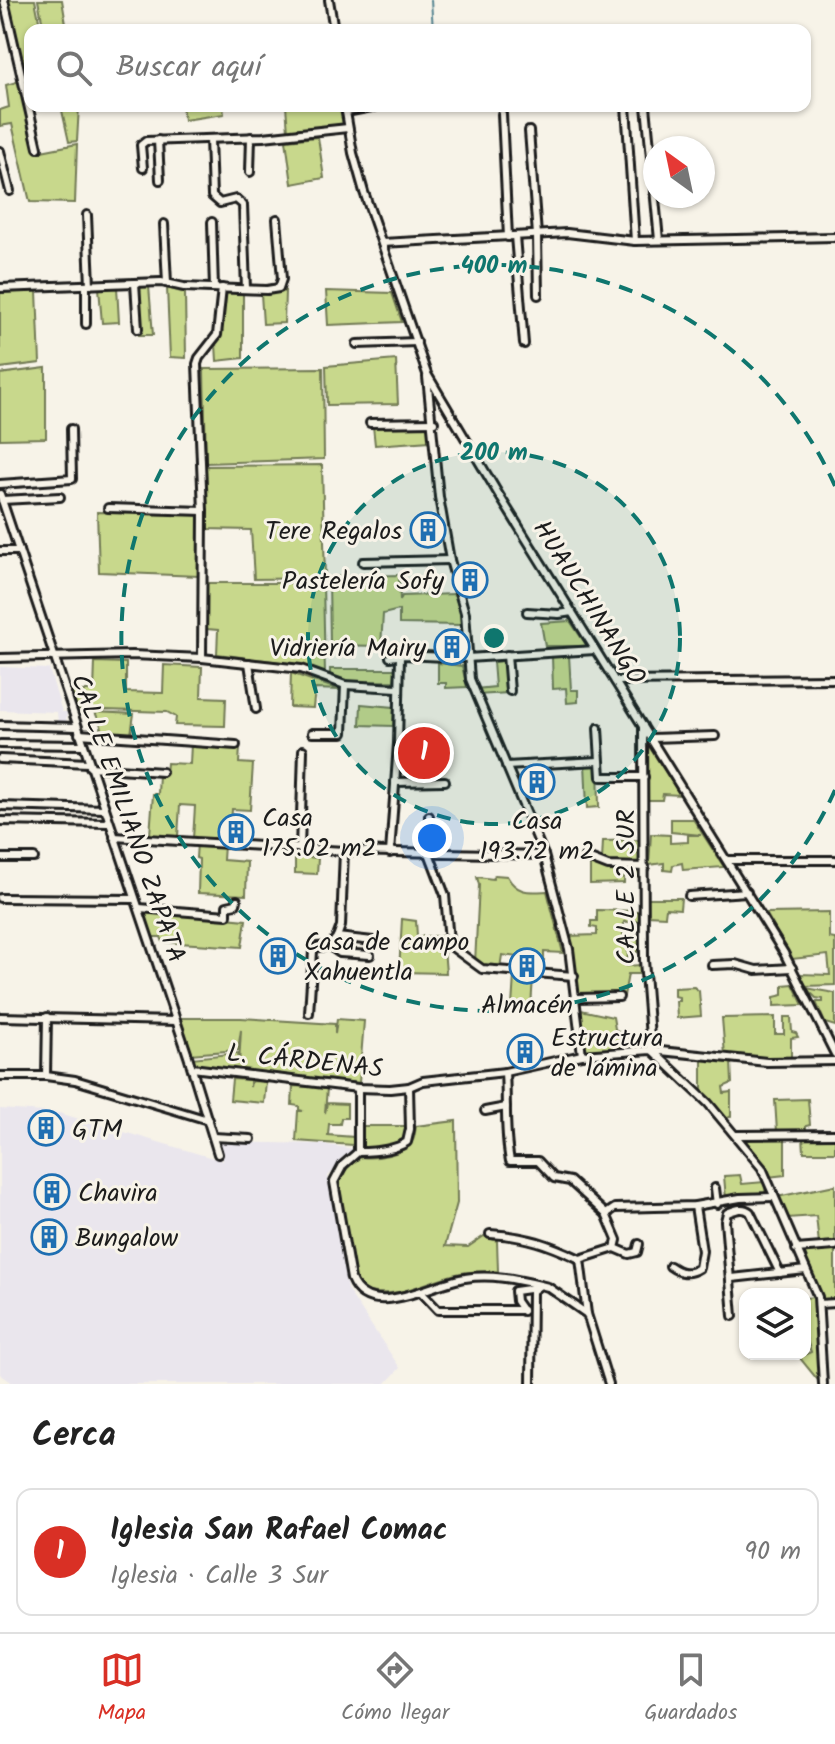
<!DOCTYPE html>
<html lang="es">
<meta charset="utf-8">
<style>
:root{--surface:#fff;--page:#f2f2f2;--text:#222;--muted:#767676;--line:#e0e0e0;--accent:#d93025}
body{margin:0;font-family:Kalam,sans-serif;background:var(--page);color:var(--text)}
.controls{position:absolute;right:24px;bottom:24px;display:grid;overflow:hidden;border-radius:16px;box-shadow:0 2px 6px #0004}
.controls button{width:72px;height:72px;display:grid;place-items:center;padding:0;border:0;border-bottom:2px solid var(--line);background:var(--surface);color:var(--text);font:40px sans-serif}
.compass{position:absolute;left:643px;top:136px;width:72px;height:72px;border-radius:50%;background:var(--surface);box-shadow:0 2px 6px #0004;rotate:327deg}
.you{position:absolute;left:432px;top:838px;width:28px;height:28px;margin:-20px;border:6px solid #fff;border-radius:50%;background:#1a73e8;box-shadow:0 0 0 12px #1a73e833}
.badge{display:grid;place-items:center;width:52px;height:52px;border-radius:50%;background:var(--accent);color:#fff;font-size:26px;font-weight:700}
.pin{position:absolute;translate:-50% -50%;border:4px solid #fff;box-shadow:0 2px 8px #0006}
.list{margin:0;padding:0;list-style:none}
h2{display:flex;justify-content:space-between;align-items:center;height:104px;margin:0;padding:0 32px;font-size:34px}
h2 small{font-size:26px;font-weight:400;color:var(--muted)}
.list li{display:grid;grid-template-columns:52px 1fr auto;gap:24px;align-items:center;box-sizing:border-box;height:128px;margin:0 16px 16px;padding:0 16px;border:2px solid var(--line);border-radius:16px}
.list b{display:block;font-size:30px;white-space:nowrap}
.list p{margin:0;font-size:26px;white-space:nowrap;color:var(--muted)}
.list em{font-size:26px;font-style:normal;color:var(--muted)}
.icon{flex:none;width:44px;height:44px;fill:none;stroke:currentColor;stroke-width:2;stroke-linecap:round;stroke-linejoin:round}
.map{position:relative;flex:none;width:835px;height:1384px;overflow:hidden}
.search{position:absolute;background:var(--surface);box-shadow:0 2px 6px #0004;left:24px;right:24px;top:24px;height:88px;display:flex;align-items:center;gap:20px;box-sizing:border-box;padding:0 28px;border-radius:16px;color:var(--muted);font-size:30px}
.sheet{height:248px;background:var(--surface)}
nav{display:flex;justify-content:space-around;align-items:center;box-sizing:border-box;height:112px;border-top:2px solid var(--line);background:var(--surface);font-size:22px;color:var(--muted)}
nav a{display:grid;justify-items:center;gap:4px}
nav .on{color:var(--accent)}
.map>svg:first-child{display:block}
</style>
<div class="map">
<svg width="835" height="1384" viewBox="0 0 835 1384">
<rect width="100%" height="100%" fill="#f7f3e8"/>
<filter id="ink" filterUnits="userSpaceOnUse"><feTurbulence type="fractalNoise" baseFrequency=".0125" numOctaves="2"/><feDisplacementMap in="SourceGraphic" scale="16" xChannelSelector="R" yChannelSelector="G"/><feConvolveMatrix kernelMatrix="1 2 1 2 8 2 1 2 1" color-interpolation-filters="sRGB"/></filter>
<g filter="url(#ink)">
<!-- built -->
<g fill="#eae6ed">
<path d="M0,667l49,2 13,43h5l-1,12 -8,-2 -1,-10 -57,-2z"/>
<path d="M0,1109l59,4 164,48 -2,-19 98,2 37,5 -28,27 19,113 53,79 -15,16h-371l-14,-10z"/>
</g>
<!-- green -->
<g fill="#c8d88c" stroke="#727a54" stroke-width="2">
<path d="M7,0h28l6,30h-11v62h-3z"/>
<path d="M38,0h24l5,30h-23z"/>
<path d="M20,81l16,71 41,-8 -2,59 -45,-1 -18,-78 -12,2v-16l9,-3 -3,-22z"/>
<path d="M61,106h18l-2,35 -8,1z"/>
<path d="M182,106h41l1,8 -40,6z"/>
<path d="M286,106h53l4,18 -55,7z"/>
<path d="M318,137l6,41 -32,6 -6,-44z"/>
<path d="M138,286h11l4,49h-14z"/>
<path d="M117,287l2,35 -17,1 -3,-35z"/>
<path d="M167,288l18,5 1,65 -16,-1z"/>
<path d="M37,291l3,72 -40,5v-75z"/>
<path d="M285,291l-1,32 -21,1 -2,-30z"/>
<path d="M326,291l66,2 10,29 -74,3z"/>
<path d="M224,292h19v66l-26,3 -1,-17z"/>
<path d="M396,360l2,44 -71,1 -1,-39z"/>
<path d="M46,368v70l-46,1v-65z"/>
<path d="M323,368l1,91 -118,4 -2,-94z"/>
<path d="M429,425l1,16 -55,4 -2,-19z"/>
<path d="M322,465l3,113 -71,1 -3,-49 -45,-1v-63z"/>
<path d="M97,512l103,3 -1,61 -100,-4z"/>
<path d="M399,575l1,26 2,-5 52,-2 7,19 1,12 -63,-1v-14l-16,4 -2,32 -51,-1 -1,-68z"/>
<path d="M205,583h118l2,91 -20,-9 -88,-11 1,-24 -11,-1z"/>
<path d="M570,621l17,25h-42l-4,-23z"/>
<path d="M569,655l2,35h7v12l-11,1 -1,-15 -13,1 -1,-33z"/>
<path d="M505,661l3,32 -31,2 -1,-6 19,-2 -2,-25z"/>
<path d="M95,662l31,1v29l37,1 1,-28 38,2 -1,30 25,1 -1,28 -50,-1 1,-8 -9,-5 -94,-3 -6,-18h27z"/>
<path d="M438,663l24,3 5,21 -21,1v-5h-8z"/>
<path d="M330,669h66l-2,12 -48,1 -16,-5z"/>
<path d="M291,673l49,17 -25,-1 -2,19 -23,-1z"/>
<path d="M361,704l33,3 -1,19 -33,-1z"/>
<path d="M95,712l39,2 -3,20 -31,-1 -2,-3 4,-2z"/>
<path d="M645,740l35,55 -17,-1 -1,6h-14z"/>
<path d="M191,744l49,3 -1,16 14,1 -3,46 -18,-1 -2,32 -37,-2 2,-33 -15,-1 -2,31 -28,-1 3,-41h5l1,-20h7l1,-11 23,1z"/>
<path d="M598,762l1,45 -12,1 -2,-45z"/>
<path d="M671,819h22l31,48 -41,3 -1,-7 -9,2 -1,6 -8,-1v-7l-15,2 2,-31 19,1v8l18,-1v-7h13l-30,-3z"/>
<path d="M640,840v25l-31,-1 -7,-3 1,-20z"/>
<path d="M197,843l27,2 -1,15 24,2 -1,33 -48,-2 1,-34 -3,-1z"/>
<path d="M295,851l11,1v5l12,1 -1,16 -22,-1z"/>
<path d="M590,860l17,7 32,1v9l-15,-2v8l-34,1z"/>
<path d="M495,875l12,1c10,18 22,16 40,15l16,62 -19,-1v8l-42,-5 -2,13 -16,-1 -9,-4 4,-78 -2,-8 16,2z"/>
<path d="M647,898h34l-1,11 -14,-1 -1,8 -18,-1z"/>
<path d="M141,910l105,10 -4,27 -79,-5 -2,-5h-9z"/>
<path d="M597,910l44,1 -1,10 -16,1 -1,13h17v17h-12l-1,14 13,-1 1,9h-13l-4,22 -46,1 -1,-22 -10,-39 30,-1v-7l-6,-1v-6h6z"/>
<path d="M829,912v26l6,1v46l-30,1 -5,-12 30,1 -2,-20 -36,4 -26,-46z"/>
<path d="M402,919l14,2 1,15h26l3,37 -47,-1z"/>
<path d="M514,976l19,1 -2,30 -19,-1z"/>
<path d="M793,984l10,21 -29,1v-9l9,-2v-10z"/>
<path d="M694,987l5,4 2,25 -24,2 -1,-17h3v-4l-5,-1v-8z"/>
<path d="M806,988l29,5v33l-10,-3 -9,-21h7v-3l-7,-1z"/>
<path d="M581,1010l32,7 2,12 28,19 -59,4z"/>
<path d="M775,1017v17h9v-17h7l1,15 4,1 2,4 -7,1v21l-66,-4 -3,-37z"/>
<path d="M179,1018h62l94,6v10l2,-15 27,2 -5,62 -165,-16 -3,-9 47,-5 1,12 2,-35 -3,20 -48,4z"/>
<path d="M702,1059l29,2 1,22 -9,4 1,6 7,-1v24l-5,3 -24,-25z"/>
<path d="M232,1079l18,1v7l1,-6 15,1 -2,21 -34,-3z"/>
<path d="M293,1086l34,2 -2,25 2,-10 20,1v14h-6l-1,6h-11l-1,11 26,2 -1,8 -57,-4 2,-30h5l-4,-1v-4l-7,-1z"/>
<path d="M808,1099l2,26 -4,1v6h-29l-2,-32z"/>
<path d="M456,1121l1,82 -12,43 23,1 16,-11 13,5 1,30c-12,1 -25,0 -37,2 -36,7 -58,27 -97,18l-10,-15 -16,-85c2,-18 9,-24 23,-34 15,2 44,-2 52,-17 2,-4 2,-9 3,-14z"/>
<path d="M360,1126h47l-2,16 -7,4 -38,4z"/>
<path d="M740,1135l45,1v39l-17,2 -3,-8z"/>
<path d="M803,1136h32v16h-31z"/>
<path d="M740,1175l2,9 22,-2 2,13 -40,4 -2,-23z"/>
<path d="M835,1185v58l-16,1 -3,-28 -29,2 -10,-21z"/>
<path d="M835,1249v51l-14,1 -21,-50z"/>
<path d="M815,1297l6,87 -22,-27 12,-5 -6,-17v-37z"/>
</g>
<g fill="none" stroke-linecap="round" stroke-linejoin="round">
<!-- stream -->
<path stroke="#588692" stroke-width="2" d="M431,0l2,30"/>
<defs>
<g id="minor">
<path d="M4,0l34,148"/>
<path d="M329,0l5,30"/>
<path d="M345,106l8,47 11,39 63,182 72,121 285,458 51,101"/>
<path d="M626,106l9,135"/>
<path d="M646,106l13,134"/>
<path d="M346,112l31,-6"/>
<path d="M502,114l6,123"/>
<path d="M529,131l8,104 1,60"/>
<path d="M210,139l2,57 8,7 16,-4 7,6 3,84"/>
<path d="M158,140l2,40"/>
<path d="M0,151l10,40"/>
<path d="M143,168l-2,-23 5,-4 117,-4 85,-9"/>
<path d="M250,172l1,-35"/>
<path d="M87,215l3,70"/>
<path d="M212,222l2,66"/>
<path d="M164,224l3,59"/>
<path d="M515,236l9,108"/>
<path d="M382,243l185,-10 68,8 200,-4"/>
<path d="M135,283l3,46"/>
<path d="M86,285v39"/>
<path d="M0,288l161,-6 23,5 83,3 12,-2 3,-9 -5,-60"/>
<path d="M357,344l60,-2"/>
<path d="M427,377l12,120 11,63 15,53 5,66 74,176 25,94 13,106"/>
<path d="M370,423l64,-1"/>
<path d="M0,484l72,-5 -1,-50"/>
<path d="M0,494l188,562 30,98"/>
<path d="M2,500l58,-3"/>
<path d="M108,508l95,3"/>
<path d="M0,551h19"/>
<path d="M363,562l87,-2"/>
<path d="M527,612l32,2 13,-2"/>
<path d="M507,655l3,36"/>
<path d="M390,657l13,-2 64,3 128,-8"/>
<path d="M0,658l132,-3 70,3 99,11 44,16 53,3"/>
<path d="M202,658l1,-147 -6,-147 2,-6 18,-23 5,-47"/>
<path d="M249,663l7,46"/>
<path d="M615,681l220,-2"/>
<path d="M0,725l76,2"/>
<path d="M643,726l1,234 7,90"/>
<path d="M598,728l3,49h43"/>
<path d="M312,733h31l2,-48"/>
<path d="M79,734l157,11"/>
<path d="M651,738l64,-2"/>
<path d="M0,744l83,1"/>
<path d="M0,759l88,4"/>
<path d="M506,766l93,-5"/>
<path d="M90,767l72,5"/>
<path d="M395,782l50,-1"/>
<path d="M0,806l105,3"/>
<path d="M429,816v37l16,42 4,46 3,6 30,22 92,7"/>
<path d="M0,821l109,2"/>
<path d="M114,837l230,14 200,4"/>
<path d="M300,849l3,-99"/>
<path d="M390,853l8,-109 2,-88"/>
<path d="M585,857l23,9 37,1"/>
<path d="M0,858h34"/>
<path d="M728,860h107"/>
<path d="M689,896l58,-4"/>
<path d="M0,898l135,1"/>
<path d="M139,908l88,7v-9l9,-2 1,-4"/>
<path d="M337,937l36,4"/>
<path d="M330,946l10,7 30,2"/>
<path d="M712,965l23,-1 21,6 36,-2"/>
<path d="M577,998l42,-1"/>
<path d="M309,1013l4,-62 4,-4 13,-1 7,-9 4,-11 3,-75"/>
<path d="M0,1017l176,4"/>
<path d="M653,1051l55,52 54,65 56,129 5,87"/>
<path d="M192,1068l166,20 32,1 19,-2 14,-6 82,-9 77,-17 69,-5 116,12 68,-1"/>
<path d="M505,1072c2,30 -1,59 5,89h28l16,17 16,3 36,33 11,26 -2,8 -35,11 7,55 22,70"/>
<path d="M0,1076h46l29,4 133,40"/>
<path d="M46,1076l1,-59"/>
<path d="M358,1088v64c16,0 35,-1 49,-10l3,-13 -1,-42"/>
<path d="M485,1111l21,-4"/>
<path d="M736,1135l99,-1"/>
<path d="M213,1137l38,2"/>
<path d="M358,1152l-15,13 -9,17 17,97c18,44 82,3 114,-1 26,-4 50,1 75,7"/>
<path d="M715,1188l2,16"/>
<path d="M606,1214l9,-6 80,-2 45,-8 34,-1"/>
<path d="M490,1234c36,2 58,10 90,25"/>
<path d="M615,1248l14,6 8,-2 2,-8"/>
<path d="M796,1249l39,-3"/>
<path d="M670,1266c10,7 18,9 29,2l3,-17 -7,-45"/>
<path d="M732,1278l74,-8"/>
<path d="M421,1292l17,18h85"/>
<path d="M819,1304l16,-1"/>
<path d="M523,1311l-7,-10 -1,-10 21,-3"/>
<path d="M733,1316l-8,-95 2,-8c8,-3 16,-7 23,-1l30,61"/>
<path d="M531,1384l1,-93 8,-6 8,2 39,27"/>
</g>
</defs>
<!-- minor casing -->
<use href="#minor" stroke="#1c1c1c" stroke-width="12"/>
<!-- minor -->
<use href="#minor" stroke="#f7f3e8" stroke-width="6"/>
</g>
</g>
<!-- distance rings -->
<circle cx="494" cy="638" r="186" fill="#0f766e" fill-opacity=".12"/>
<g fill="none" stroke="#0f766e" stroke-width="4" stroke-dasharray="14 10">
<circle cx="494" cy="638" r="186"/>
<path d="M835 790A373 373 0 1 1 835 486"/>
</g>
<!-- icons -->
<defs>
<symbol id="building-ring" viewBox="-11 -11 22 22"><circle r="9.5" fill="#f7f3e8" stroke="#1f6fb2" stroke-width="1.5"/><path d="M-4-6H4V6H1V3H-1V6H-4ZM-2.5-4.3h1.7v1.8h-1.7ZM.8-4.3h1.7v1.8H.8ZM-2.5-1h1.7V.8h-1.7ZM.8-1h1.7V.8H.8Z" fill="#1f6fb2"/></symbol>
</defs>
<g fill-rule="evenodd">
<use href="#building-ring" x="408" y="510" width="40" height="40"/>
<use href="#building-ring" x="450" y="560" width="40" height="40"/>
<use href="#building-ring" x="432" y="627" width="40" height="40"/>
<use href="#building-ring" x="517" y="762" width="40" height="40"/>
<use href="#building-ring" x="216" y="812" width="40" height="40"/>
<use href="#building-ring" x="258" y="936" width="40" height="40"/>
<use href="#building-ring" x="507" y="946" width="40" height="40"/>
<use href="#building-ring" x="505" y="1032" width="40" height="40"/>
<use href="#building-ring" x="26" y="1108" width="40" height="40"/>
<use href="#building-ring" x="32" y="1172" width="40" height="40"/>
<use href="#building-ring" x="29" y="1217" width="40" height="40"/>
</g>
<g text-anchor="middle" stroke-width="6" stroke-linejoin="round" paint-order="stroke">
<!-- poi labels -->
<g font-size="26" fill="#1c1c1c" stroke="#f7f3e8" text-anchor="start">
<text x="402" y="539" text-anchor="end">Tere Regalos</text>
<text x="444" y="589" text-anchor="end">Pastelería Sofy</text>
<text x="426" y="656" text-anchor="end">Vidriería Mairy</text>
<text x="262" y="826">Casa<tspan x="262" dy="30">175.02 m2</tspan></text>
<text x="537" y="829" text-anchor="middle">Casa<tspan x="537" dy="30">193.72 m2</tspan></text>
<text x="304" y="950">Casa de campo<tspan x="304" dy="30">Xahuentla</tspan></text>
<text x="527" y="1013" text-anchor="middle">Almacén</text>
<text x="551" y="1046">Estructura<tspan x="551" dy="30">de lámina</tspan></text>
<text x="72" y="1137">GTM</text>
<text x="78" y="1201">Chavira</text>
<text x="75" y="1246">Bungalow</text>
</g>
<!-- street labels -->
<g font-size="26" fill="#1c1c1c" stroke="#f7f3e8">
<text transform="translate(590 602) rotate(58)" y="9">HUAUCHINANGO</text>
<text transform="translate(129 818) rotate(71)" y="9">CALLE EMILIANO ZAPATA</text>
<text transform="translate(625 887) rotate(-90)" y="9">CALLE 2 SUR</text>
<text transform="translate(305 1060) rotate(6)" y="9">L. CÁRDENAS</text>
</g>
</g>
<circle cx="494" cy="638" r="12" fill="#0f766e" stroke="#f7f3e8" stroke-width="4"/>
<g font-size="24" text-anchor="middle" font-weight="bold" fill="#0f766e" stroke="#f7f3e8" stroke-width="6" stroke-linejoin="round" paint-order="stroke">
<text x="494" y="273">400 m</text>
<text x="494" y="460">200 m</text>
</g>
</svg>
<div class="controls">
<button><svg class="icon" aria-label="layers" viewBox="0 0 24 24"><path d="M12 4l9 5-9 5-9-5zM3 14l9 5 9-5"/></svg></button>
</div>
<svg class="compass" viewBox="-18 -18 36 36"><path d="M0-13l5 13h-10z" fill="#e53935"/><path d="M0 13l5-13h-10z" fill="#767676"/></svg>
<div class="you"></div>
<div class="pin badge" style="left:424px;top:753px">1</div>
<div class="search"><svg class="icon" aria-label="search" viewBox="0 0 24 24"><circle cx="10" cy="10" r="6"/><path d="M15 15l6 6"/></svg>Buscar aquí</div>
</div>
<section class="sheet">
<h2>Cerca<small></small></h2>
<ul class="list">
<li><span class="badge">1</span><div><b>Iglesia San Rafael Comac</b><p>Iglesia · Calle 3 Sur</p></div><em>90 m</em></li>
</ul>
</section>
<nav>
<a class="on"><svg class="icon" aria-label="map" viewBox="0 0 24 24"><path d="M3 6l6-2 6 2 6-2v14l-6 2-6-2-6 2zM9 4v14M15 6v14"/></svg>Mapa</a>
<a><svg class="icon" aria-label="directions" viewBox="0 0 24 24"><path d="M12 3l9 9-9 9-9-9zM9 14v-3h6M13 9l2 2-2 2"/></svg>Cómo llegar</a>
<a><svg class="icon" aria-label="saved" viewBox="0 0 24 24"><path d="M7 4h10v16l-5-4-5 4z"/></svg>Guardados</a>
</nav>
